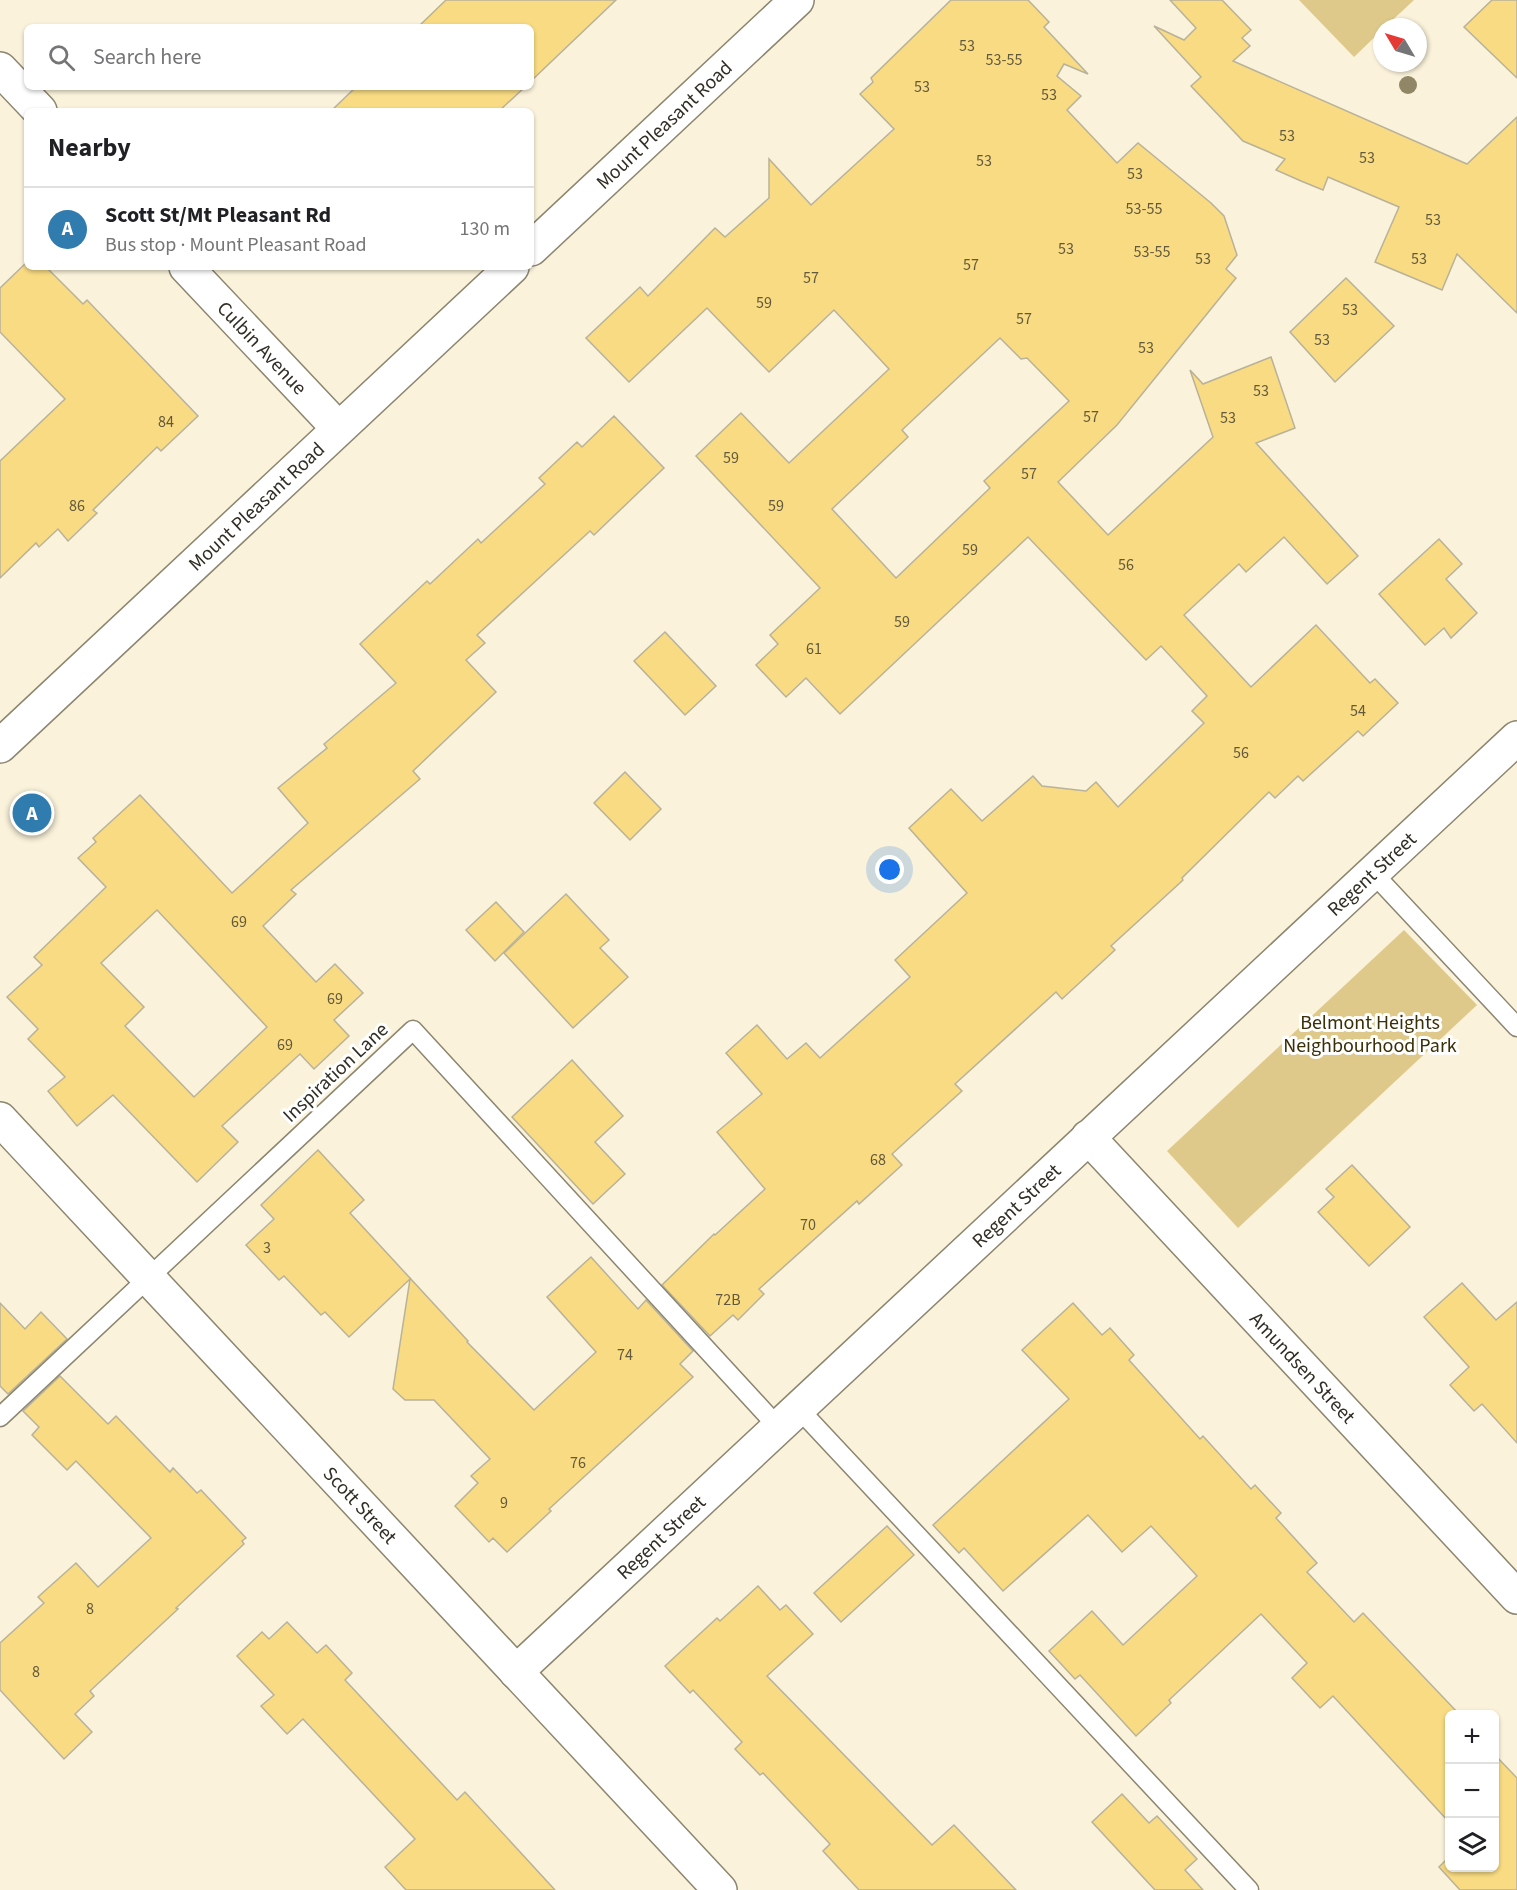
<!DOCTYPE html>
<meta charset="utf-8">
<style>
:root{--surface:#fff;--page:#f2f2f2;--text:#202124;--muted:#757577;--line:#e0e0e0;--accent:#317caf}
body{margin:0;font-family:"Source Sans 3",sans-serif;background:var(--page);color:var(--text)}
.controls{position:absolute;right:18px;bottom:18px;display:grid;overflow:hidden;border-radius:9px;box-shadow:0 2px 4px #0004}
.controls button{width:54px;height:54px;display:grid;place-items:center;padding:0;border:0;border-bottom:2px solid var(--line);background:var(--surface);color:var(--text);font:30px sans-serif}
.compass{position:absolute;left:1373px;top:18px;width:54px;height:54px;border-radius:50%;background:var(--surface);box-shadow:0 2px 4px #0004;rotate:308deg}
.you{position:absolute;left:890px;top:870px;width:21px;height:21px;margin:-15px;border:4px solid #fff;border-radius:50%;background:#1a73e8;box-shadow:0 0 0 9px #1a73e833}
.badge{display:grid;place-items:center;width:39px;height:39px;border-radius:50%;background:var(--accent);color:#fff;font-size:20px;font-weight:700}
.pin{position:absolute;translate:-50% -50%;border:3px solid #fff;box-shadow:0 2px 6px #0006}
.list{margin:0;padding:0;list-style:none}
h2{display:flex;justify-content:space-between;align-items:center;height:78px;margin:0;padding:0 24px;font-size:26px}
h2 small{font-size:20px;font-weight:400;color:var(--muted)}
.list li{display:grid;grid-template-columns:39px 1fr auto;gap:18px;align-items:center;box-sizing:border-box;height:84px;padding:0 24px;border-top:2px solid var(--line)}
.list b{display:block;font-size:22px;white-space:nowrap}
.list p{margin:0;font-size:20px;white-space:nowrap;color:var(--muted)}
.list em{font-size:20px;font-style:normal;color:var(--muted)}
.icon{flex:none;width:33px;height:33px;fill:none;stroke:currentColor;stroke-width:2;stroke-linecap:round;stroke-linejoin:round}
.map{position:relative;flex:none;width:1517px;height:1890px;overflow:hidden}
.search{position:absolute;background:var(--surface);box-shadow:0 2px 4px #0004;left:24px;top:24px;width:510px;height:66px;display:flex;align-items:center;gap:15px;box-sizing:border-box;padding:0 21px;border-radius:9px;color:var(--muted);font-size:22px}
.panel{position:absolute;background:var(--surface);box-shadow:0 2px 4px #0004;left:24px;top:108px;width:510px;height:162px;border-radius:9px}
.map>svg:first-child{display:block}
</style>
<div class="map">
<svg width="1517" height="1890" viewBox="0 0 1517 1890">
<rect width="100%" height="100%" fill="#faf2da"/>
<!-- green -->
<g fill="#dec98b">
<path d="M1299,0h115l-29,27h-3v3l-28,27z"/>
<path d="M1404,930l73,75 -239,223 -71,-77z"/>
</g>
<!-- building -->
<g fill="#f8db82" stroke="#b9b29b" stroke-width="1.5" fill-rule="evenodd">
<path d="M446,0h170l-85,81v-54h-113z"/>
<path d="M951,0h77l21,22 -5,5 44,47 -24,-10 -7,12 24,20 -14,14 50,53 21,-20 73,60 13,13 13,39 -11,14 10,9 -119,147 -59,57 50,53 105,-98 -23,-67 13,14 68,-27 24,71 -39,15 102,113 -31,28 -43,-47 -38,35 -7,-8 -55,51 67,72 65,-62 54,58 5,-4 23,24 -35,33 -5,-5 -55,50 -5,-5 -23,22 -6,-6 -87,86 1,2 -72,66 4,4 -53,49 -6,-7 -101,92 7,7 -70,63 10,11 -43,39 -2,-3 -98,88 5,5 -26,26 -5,-5 -23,21 -48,-51 52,-51 1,1 50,-46 -48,-57 45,-38 -36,-41 31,-28 30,34 19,-16 14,15 90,-81 -15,-17 72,-67 -58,-65 42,-39 31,32 51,-45 9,10 44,5 10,-9 22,25 86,-84 -12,-12 15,-15 -46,-50 -15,14 -118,-123 -188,177 -34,-36 -20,19 -30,-32 22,-21 -8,-9 50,-47 -124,-132 45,-43 48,50 100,-94 -55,-59 -65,62 -62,-64 -78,74 -43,-44 54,-51 8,9 67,-68 10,9 44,-39v-39l42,46 83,-76 -34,-35 13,-12 -2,-4zM1000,338l21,21 6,-1 42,43 -85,80 6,7 -94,90 -64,-69 76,-72 -6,-7z"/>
<path d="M1170,0h52l29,30 -9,8 8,8 -17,15 234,103 50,-47v196l-60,-59 -15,36 -67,-28 24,-55 -71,-30 -5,13 -22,-9 -25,-11 9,-11 -42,-18 -52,-55 10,-9 -47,-51 30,14 12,-12z"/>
<path d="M1492,0h25v78l-53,-51z"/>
<path d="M356,87h169l-26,24h-168z"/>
<path d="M27,262v5h19l37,37 4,-4 111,116 -37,35 -4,-4 -64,63 4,3 -29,28 -10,-12 -19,18 -3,-4 -36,35v-117l65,-62 -65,-67v-44z"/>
<path d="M1346,278l48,48 -59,56 -45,-50z"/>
<path d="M614,416l50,52 -70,67 -4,-4 -113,104 8,8 -19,17 30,32 -83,79 7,8 -129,111 5,4 -33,32 53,56 19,-18 28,29 -29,27 15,16 -35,33 -14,-15 -78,72 16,16 -41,40 -84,-87 -36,31 -29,-35 17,-14 -37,-38 10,-10 -31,-32 35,-32 -8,-8 72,-70 -28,-29 18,-16 -3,-4 47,-43 92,98 76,-70 -30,-35 49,-40 -3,-4 72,-61 -36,-39 67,-63 3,3 48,-45 3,4 64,-59 -6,-6 38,-36 5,5zM157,910l110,117 -73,70 -69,-71 19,-19 -43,-44z"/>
<path d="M1439,539l23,25 -16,15 31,34 -26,25 -7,-10 -19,17 -46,-51z"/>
<path d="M665,632l51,54 -31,29 -51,-54z"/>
<path d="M625,772l36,37 -31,31 -36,-37z"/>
<path d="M566,894l43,46 -9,8 28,29 -55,51 -69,-75z"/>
<path d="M496,902l28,30 -29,29 -29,-31z"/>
<path d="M572,1060l51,56 -28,26 30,32 -32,30 -81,-87z"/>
<path d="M318,1150l46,50 -14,13 118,128 -1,1 67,68 62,-58 -49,-55 44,-40 47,52 8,-9 47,51 -13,13 13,13 -144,132 2,2 -44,41 -14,-14 -4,4 -34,-36 23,-23 -7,-7 19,-17 -56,-59h-29l-12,-11 17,-110 -61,58 -24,-25 -4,3 -37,-39 -5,4 -33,-35 28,-26 -13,-14z"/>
<path d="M1352,1165l58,62 -41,39 -51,-54 16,-15 -8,-8z"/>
<path d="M1462,1283l34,37 21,-18v141l-35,-39 -8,7 -24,-26 19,-18 -45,-50z"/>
<path d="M0,1303l25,26 16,-17 26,27 -59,55 -8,-8z"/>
<path d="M1073,1303l29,32 8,-7 24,27 -5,5 71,79 3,-3 48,53 4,-4 26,28 -5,5 41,45 -10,9 47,50 9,-9 96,101h-10v108l-116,-126 -13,12 -28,-30 15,-15 -46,-49 -92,86 2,3 -35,33 -56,-61 -5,4 -26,-28 43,-40 31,34 74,-69 -46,-50 -29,26 -34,-37 -85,76 -39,-43 -5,5 -26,-28 136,-126 -47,-49z"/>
<path d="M60,1376l48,48 8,-8 54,56 3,-4 24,25 4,-3 45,48 -4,3 2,3 -68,64 2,1 -88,82 4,5 -19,18 17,18 -28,27 -64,-69v-47l44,-40 -6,-6 38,-34 22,24 53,-49 -75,-77 -9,9 -35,-35 7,-8 -16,-16z"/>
<path d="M887,1526l27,29 -73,67 -27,-29z"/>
<path d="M758,1586l22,24 6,-5 27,29 -46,42 165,169 22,-20 62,65h-157l-36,-39 7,-7 -67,-71 -3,2 -25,-26 7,-7 -49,-52 -3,3 -25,-27 52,-48 3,3z"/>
<path d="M287,1622l30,31 9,-8 26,28 -7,7 112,120 8,-8 90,98h-149l-21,-23 30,-28 -112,-120 -16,15 -26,-28 13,-11 -37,-39 25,-24 7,7z"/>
<path d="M1494,1754l23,24v112h-57l-21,-23 10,-10v11h45z"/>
<path d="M1122,1794l27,29 8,-7 40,43 -12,11 18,20h-48l-63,-68z"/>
</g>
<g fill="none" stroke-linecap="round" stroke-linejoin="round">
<defs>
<g id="service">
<path d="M1372,872l145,155"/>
<path d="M798,1408l451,482"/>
<path d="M0,1417l413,-387 365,397"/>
</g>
<g id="minor">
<path d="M0,69l40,42"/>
<path id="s1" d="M186,267l152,161"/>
<path id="s2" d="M0,1119l720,771"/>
<path id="s3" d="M1088,1137l429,460"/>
<path id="s4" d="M516,1672l1001,-934"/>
</g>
<g id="tertiary">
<path id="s5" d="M531,249l266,-249"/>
<path id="s6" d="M0,746l512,-479"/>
</g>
</defs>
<!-- service casing -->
<use href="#service" stroke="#8c8570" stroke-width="21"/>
<!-- minor casing -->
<use href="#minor" stroke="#8c8570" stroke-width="36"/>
<!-- tertiary casing -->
<use href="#tertiary" stroke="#8c8570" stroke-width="36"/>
<!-- service -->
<use href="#service" stroke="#fff" stroke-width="18"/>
<!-- minor -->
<use href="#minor" stroke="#fff" stroke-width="33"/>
<!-- tertiary -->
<use href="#tertiary" stroke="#fff" stroke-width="33"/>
</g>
<!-- trees -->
<circle fill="#918766" cx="1408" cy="85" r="9"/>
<g text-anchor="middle" stroke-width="6" stroke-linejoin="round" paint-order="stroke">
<!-- number labels -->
<g font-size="16" fill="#63593c">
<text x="967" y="51">53</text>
<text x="1004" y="65">53-55</text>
<text x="922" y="92">53</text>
<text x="1049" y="100">53</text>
<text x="1287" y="141">53</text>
<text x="1367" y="163">53</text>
<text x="984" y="166">53</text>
<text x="1135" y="179">53</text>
<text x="1144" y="214">53-55</text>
<text x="1433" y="225">53</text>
<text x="1066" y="254">53</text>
<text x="1152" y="257">53-55</text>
<text x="1203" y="264">53</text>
<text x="1419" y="264">53</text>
<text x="971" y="270">57</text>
<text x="811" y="283">57</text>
<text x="764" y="308">59</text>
<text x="1350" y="315">53</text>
<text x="1024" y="324">57</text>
<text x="1322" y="345">53</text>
<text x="1146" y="353">53</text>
<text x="1261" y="396">53</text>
<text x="1091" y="422">57</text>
<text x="1228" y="423">53</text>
<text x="166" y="427">84</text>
<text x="731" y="463">59</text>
<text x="1029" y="479">57</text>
<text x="77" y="511">86</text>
<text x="776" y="511">59</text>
<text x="970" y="555">59</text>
<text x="1126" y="570">56</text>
<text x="902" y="627">59</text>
<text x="814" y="654">61</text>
<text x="1358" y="716">54</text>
<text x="1241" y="758">56</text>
<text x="239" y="927">69</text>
<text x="335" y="1004">69</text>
<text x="285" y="1050">69</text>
<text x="878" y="1165">68</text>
<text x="808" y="1230">70</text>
<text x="267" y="1253">3</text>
<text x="728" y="1305">72B</text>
<text x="625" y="1360">74</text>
<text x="578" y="1468">76</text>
<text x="504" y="1508">9</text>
<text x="90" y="1614">8</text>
<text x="36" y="1677">8</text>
</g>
<!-- street labels -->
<g font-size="20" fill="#312e25" stroke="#fff">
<text dy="7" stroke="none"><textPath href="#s5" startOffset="182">Mount Pleasant Road</textPath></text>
<text dy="7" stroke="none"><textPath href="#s1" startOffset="111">Culbin Avenue</textPath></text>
<text dy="7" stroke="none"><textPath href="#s6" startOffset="351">Mount Pleasant Road</textPath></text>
<text dy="7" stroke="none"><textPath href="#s4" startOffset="1170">Regent Street</textPath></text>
<text transform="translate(335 1072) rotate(-43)" y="7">Inspiration Lane</text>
<text dy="7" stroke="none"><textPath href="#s4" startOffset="684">Regent Street</textPath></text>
<text dy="7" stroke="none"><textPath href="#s3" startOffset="315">Amundsen Street</textPath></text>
<text dy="7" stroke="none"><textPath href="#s2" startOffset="528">Scott Street</textPath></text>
<text dy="7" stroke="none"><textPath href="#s4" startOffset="198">Regent Street</textPath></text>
</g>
<!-- park labels -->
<g font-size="20" fill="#3b2f07" stroke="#fff">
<text x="1370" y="1029">Belmont Heights<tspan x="1370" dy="23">Neighbourhood Park</tspan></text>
</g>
</g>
</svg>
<div class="controls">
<button>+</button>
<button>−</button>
<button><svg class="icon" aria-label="layers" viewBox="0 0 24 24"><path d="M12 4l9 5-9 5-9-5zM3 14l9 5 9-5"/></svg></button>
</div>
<svg class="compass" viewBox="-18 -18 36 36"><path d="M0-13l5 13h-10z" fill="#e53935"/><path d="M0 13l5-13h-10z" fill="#757577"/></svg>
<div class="you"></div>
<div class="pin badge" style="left:32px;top:813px">A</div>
<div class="search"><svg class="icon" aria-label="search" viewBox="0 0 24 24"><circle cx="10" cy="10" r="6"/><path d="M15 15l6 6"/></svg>Search here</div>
<section class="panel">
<h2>Nearby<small></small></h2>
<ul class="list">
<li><span class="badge">A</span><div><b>Scott St/Mt Pleasant Rd</b><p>Bus stop · Mount Pleasant Road</p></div><em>130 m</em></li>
</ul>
</section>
</div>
